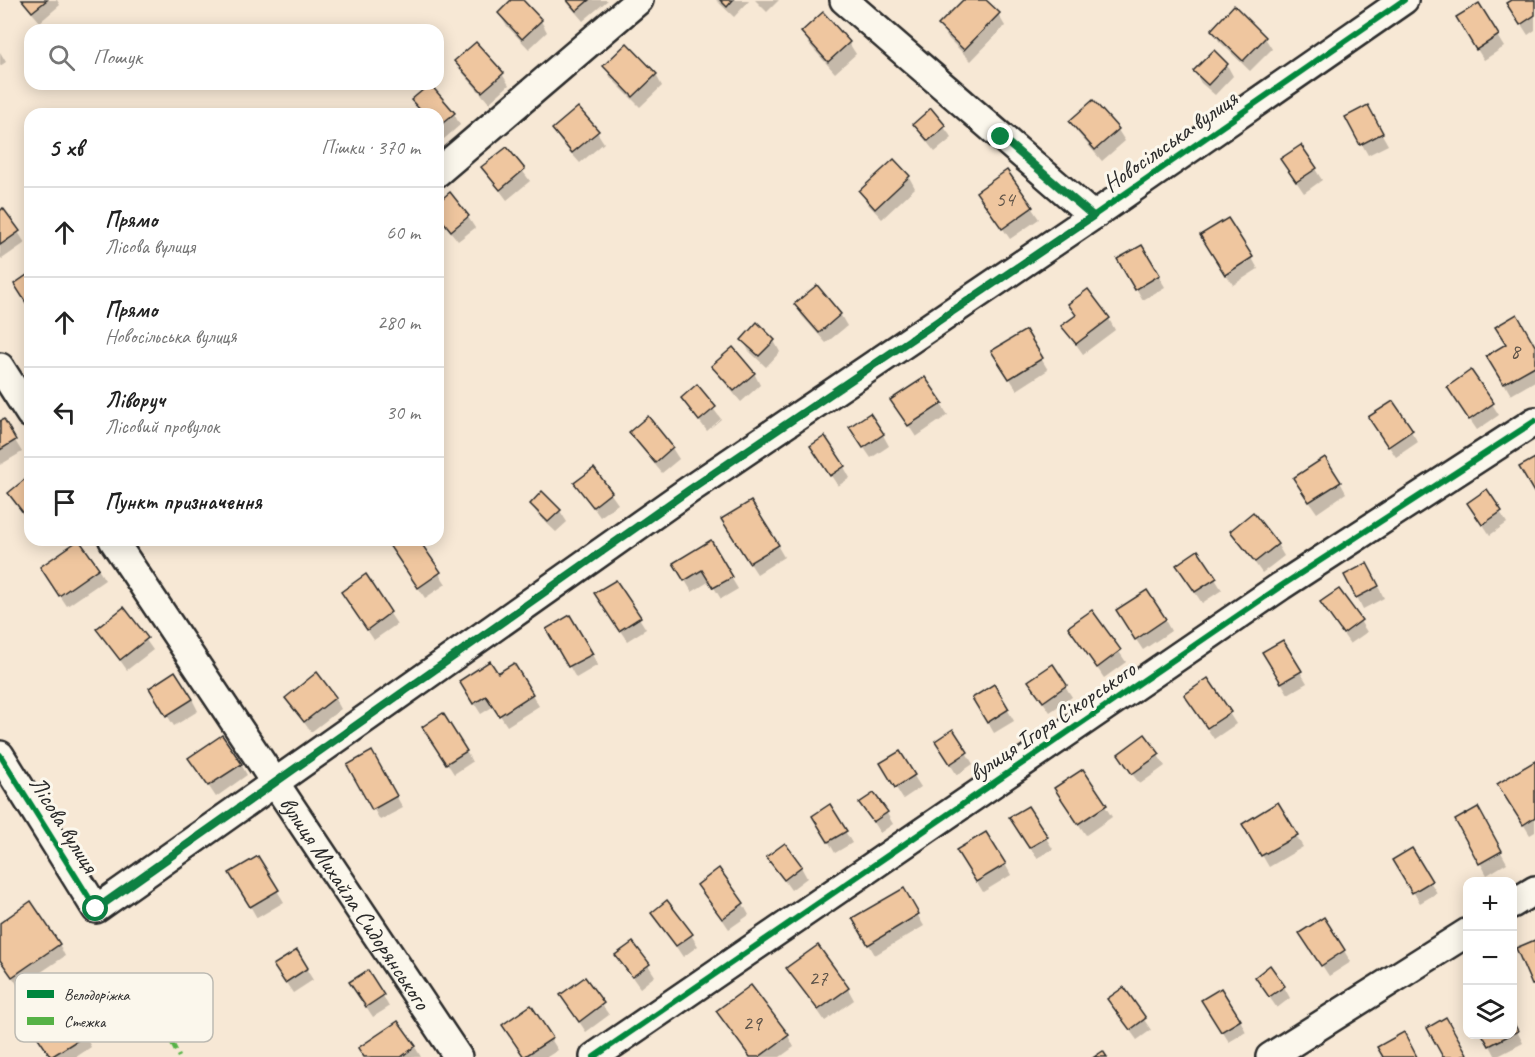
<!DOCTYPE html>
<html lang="uk">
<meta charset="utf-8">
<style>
:root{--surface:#fff;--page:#f2f2f2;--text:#222;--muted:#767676;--line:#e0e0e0}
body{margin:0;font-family:Caveat,sans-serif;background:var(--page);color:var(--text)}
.controls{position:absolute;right:18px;bottom:18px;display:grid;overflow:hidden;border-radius:12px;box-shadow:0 3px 15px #0003}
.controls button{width:54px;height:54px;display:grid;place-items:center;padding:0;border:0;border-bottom:2px solid var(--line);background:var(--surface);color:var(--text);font:30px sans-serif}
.stop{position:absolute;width:18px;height:18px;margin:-14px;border:4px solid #0b8043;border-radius:50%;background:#fff}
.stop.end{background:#0b8043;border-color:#fff;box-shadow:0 2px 6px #0008}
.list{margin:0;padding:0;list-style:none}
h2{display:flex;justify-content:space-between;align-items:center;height:78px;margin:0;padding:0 24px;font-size:26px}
h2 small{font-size:20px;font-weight:400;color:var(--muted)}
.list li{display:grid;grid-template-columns:39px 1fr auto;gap:18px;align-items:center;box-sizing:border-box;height:90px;padding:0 24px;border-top:2px solid var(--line)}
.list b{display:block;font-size:22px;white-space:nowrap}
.list p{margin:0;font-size:20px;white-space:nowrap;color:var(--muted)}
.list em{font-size:20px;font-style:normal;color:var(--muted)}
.icon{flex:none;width:33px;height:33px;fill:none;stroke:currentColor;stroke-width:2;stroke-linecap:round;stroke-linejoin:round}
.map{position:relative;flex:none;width:1535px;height:1057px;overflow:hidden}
.search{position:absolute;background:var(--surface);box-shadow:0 3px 15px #0003;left:24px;top:24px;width:420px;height:66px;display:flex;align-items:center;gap:15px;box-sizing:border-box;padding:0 21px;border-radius:18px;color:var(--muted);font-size:22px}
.panel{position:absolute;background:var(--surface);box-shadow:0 3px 15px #0003;left:24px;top:108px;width:420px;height:438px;border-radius:18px}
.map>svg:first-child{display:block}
</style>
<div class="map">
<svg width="1535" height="1057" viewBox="0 0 1535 1057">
<rect width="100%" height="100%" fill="#f7e8d5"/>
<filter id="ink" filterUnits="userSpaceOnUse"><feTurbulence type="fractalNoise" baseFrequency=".0167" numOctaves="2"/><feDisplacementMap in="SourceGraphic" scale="12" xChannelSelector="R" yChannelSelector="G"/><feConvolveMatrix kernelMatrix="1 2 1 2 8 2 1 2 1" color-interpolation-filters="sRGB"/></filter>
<g filter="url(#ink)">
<!-- shadow -->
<g fill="#0003">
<path d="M21,0h36l3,5 -20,17z"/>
<path d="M513,0h8l20,21 6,11 -18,17 -23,-24 -7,-12z"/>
<path d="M565,0h43l-25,21z"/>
<path d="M716,0h34l-16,17z"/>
<path d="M755,0h24l-12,12z"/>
<path d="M965,0h19l14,14 7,12 -34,35 -24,-24 -7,-11z"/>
<path d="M1514,0h21v30l-7,5 -13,-20z"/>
<path d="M1478,5l26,42 -20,13 -20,-31z"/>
<path d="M1213,30l52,8 7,11 -22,22 -31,-30z"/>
<path d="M803,33l46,10 7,11 -21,19 -26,-29z"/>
<path d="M0,52l6,10 -6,4z"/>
<path d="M456,61l46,13 7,11 -20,18 -26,-30z"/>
<path d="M1227,65l6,11 -18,19 -14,-12 -6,-11z"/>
<path d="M605,67l51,8 6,11 -22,21 -29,-29z"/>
<path d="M413,100l41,14 6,11 -16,14 -6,-6v-19h-16z"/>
<path d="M1093,102l25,28 7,11 -23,20 -25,-29 -6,-11z"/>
<path d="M1367,107l21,38 -20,10 -21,-37z"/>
<path d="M931,110l21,28 -17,14 -13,-16 -7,-12z"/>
<path d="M554,129l43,3 7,11 -24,20 -20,-22z"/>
<path d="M1301,147l21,33 -18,13 -15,-22z"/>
<path d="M506,149l24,32 -23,19 -24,-32z"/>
<path d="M1007,172l32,47 -29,20 -25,-36z"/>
<path d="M909,177l6,11 -33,31 -15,-16 -6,-11z"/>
<path d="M438,204l30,13 7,11 -17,13 -20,-25z"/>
<path d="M0,212l18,20 7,11 -23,16 -2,-2z"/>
<path d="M1142,247l23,40 -22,13 -24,-40z"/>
<path d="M1209,247l43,11 6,11 -25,16z"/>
<path d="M796,305l44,9 7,12 -21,17 -24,-27z"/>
<path d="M1070,305l39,14 6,11 -32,24 -20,-28 14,-10z"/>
<path d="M1025,332l23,38 -31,20 -17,-27z"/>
<path d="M743,340l31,1 6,11 -14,15 -17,-16z"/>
<path d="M1508,345l27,4v32l-24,14 -23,-39z"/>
<path d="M713,366l41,7 6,12 -19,17 -21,-25z"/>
<path d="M924,379l24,36 -32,22 -17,-26z"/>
<path d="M697,387l24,32 -14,12 -24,-32z"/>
<path d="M1455,398l37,6 7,11 -22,15z"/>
<path d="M1392,403l26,39 -22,15 -19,-28z"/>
<path d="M648,418l24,30 7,11 -17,14 -25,-30 -6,-11z"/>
<path d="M3,421l19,31 -22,13v-42z"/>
<path d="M883,435l6,11 -18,12 -13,-19z"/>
<path d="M819,458l25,9 6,11 -12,8z"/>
<path d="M594,470l24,34 -18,13 -24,-34z"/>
<path d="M30,477v46l-21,-30z"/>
<path d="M1340,482l6,11 -29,20 -16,-23z"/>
<path d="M1487,491l20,32 -17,12 -14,-21z"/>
<path d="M531,504l29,7 7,11 -11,10 -18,-17z"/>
<path d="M729,531l48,14 7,12 -27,17z"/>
<path d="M1232,531l45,13 7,12 -22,17z"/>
<path d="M399,540h18l29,44 -21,14 -27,-41z"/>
<path d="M80,541l25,39 -38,26 -19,-28z"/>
<path d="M710,542l28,47 -17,10 -11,-18 -18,11 -17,-28z"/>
<path d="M1346,575l27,1 11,22 -21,11z"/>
<path d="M1184,576l31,3 7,11 -20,13z"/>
<path d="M365,577l32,47 -23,16 -25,-37z"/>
<path d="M616,582l30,47 -19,12 -24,-36z"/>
<path d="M124,609l29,41 -26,20 -29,-41z"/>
<path d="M1092,612l34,50 -22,16 -34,-50z"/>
<path d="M1329,614l31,7 7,11 -17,12z"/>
<path d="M570,617l28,48 -22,13 -28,-49z"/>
<path d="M1165,620l6,11 -28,19 -19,-28z"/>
<path d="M1282,642l25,41 -19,11 -24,-41z"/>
<path d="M514,665l25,41 -32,20 -13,-20 -13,8 -14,-22z"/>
<path d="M1208,680l28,44 -22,15 -22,-33z"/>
<path d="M994,686l20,35 -20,12 -20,-34z"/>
<path d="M1065,686l7,11 -22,15 -13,-19z"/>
<path d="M286,698h49l6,11 -30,23z"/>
<path d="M192,699l6,12 -24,15 -17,-26z"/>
<path d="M953,731l20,33 -16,11 -14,-22z"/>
<path d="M1145,736l20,30 -25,18 -14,-18z"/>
<path d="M431,738l35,13 6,11 -18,12z"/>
<path d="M372,753l31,55 -23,12 -31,-54z"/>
<path d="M899,753l22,34 -18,12 -15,-24z"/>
<path d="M1535,763v69l-5,3 -31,-50z"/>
<path d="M241,764l6,11 -31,22 -19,-28z"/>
<path d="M1082,771l30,46 -26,18 -24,-35z"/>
<path d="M861,804l25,8 7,12 -13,9z"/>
<path d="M1277,804l26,43 -34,20 -25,-43z"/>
<path d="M830,806l22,37 -17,10 -21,-37z"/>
<path d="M1477,809l30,54 -20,12 -30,-54z"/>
<path d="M1018,829l28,9 7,11 -16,9z"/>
<path d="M1411,850l26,43 -17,10 -26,-43z"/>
<path d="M958,851l47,13 6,11 -28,17z"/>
<path d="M257,858l27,44 -27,16 -26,-45z"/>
<path d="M768,858l33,9 6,11 -16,12z"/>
<path d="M699,885l44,19 6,11 -20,14z"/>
<path d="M903,890l21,36 -49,29 -21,-36z"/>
<path d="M653,913l38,22 7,11 -15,11z"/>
<path d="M1324,919l27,43 -22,14 -21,-32z"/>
<path d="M0,924l59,20 6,12 -46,31 -19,-28z"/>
<path d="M296,952l17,28 -20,13 -11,-16z"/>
<path d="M617,956l31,9 7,11 -15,12z"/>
<path d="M788,968l60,21 6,11 -29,21z"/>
<path d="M584,979l25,36 -23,17 -24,-36z"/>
<path d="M1284,987l6,11 -13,10 -14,-20z"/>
<path d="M1123,989l28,41 -14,10 -21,-29z"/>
<path d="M358,994l25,2 6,11 -16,10z"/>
<path d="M718,1011l70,25 6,11 -14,10h-30z"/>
<path d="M1210,1012l30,8 6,12 -17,10z"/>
<path d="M1512,1022l11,21 -27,14 -12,-23h28z"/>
<path d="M36,1035l49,1 6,11 -15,10h-25z"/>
<path d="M510,1037l41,2 7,11 -11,7h-23z"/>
<path d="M415,1047l6,10h-56z"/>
</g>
<!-- building -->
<g fill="#efc69f" stroke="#2b2b2b" stroke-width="1.5">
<path d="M22,0h25l-15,12z"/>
<path d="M511,0h12l19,20 -20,19 -24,-26z"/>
<path d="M567,0h22l-13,11z"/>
<path d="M720,0h13l-6,7z"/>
<path d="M963,0h23l14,13 -36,37 -26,-25z"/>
<path d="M1511,0h24v15l-15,10 -14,-22z"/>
<path d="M1479,3l20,32 -23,15 -20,-33z"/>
<path d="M1234,5l32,32 -23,24 -32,-31z"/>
<path d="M823,12l27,30 -22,20 -27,-30z"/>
<path d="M476,42l28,31 -22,19 -28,-31z"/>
<path d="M627,43l30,31 -24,23 -30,-31z"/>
<path d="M1214,50l14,14 -20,21 -15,-14z"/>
<path d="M430,84l25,29 -17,14v-13h-14l-13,-14z"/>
<path d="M1093,100l26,29 -24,21 -26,-29z"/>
<path d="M1368,105l15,28 -23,12 -15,-28z"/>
<path d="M578,107l21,24 -27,22 -20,-24z"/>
<path d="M931,108l15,18 -18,15 -15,-17z"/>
<path d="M1301,145l16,23 -21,14 -16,-23z"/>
<path d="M507,147l18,22 -25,21 -19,-23z"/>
<path d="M894,159l16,17 -35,33 -16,-18z"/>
<path d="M1007,170l26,37 -31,22 -26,-37z"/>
<path d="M450,192l19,24 -18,15 -13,-16v-13z"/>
<path d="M3,208l17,23 -20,14v-34z"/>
<path d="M1228,218l25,39 -28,18 -25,-40z"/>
<path d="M1142,245l18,30 -25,15 -18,-31z"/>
<path d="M30,273v36l-16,-25z"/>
<path d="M817,285l24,29 -22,19 -25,-29z"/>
<path d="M1088,289l22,29 -34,26 -15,-18 15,-11 -8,-11z"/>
<path d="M1517,314l18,32v20l-32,18 -17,-28 20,-12 -11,-17z"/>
<path d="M757,322l18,18 -16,16 -18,-16z"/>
<path d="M1026,330l17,28 -34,21 -18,-28z"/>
<path d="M733,347l22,26 -21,18 -23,-25z"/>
<path d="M1471,370l23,33 -25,17 -22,-33z"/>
<path d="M925,377l18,26 -35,23 -18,-26z"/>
<path d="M697,384l19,23 -17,14 -18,-23z"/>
<path d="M1393,401l20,29 -25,17 -20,-30z"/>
<path d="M870,413l14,21 -21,14 -14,-21z"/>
<path d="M648,416l25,31 -18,16 -26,-31z"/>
<path d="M4,419l12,21 -16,10v-29z"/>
<path d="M825,436l20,30 -15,10 -20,-30z"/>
<path d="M1325,457l16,25 -32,20 -16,-24z"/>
<path d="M1535,458v36l-16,-27z"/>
<path d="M594,468l18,24 -19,15 -19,-24z"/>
<path d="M30,475v42l-2,2 -20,-26z"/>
<path d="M1487,489l15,22 -20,14 -15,-22z"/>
<path d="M542,491l19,19 -13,12 -18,-18z"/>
<path d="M751,501l28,44 -30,18 -28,-44z"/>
<path d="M1253,512l25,32 -23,18 -25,-31z"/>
<path d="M79,540l20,28 -40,28 -19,-29z"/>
<path d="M397,540h22l22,32 -23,16 -29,-43z"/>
<path d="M711,540l22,37 -20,11 -11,-18 -18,11 -11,-18z"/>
<path d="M1198,550l19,28 -22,14 -19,-27z"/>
<path d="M1367,563l12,23 -23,12 -12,-23z"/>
<path d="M366,574l25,38 -24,18 -26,-38z"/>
<path d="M616,580l25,37 -22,14 -25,-38z"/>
<path d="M1339,589l23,31 -19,14 -23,-32z"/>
<path d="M1147,590l19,29 -31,21 -19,-30z"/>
<path d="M124,607l24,31 -28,22 -24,-31z"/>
<path d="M1092,610l29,40 -24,18 -29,-41z"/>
<path d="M570,615l23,39 -25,13 -22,-38z"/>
<path d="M1283,640l19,31 -21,12 -19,-31z"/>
<path d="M490,661l8,12 16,-10 19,31 -34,22 -13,-20 -13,8 -14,-23z"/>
<path d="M1053,664l14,21 -24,17 -15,-21z"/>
<path d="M175,671l18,28 -27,17 -17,-28z"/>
<path d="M317,672l19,25 -32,25 -19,-24z"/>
<path d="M1208,678l23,34 -24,16 -23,-33z"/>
<path d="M994,684l15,25 -22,14 -15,-25z"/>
<path d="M443,713l24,38 -21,13 -24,-37z"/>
<path d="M953,729l15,23 -18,12 -15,-23z"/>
<path d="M1145,734l15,20 -28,20 -14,-20z"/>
<path d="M222,735l20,29 -34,22 -20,-28z"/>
<path d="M372,751l25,45 -25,14 -25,-45z"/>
<path d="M900,751l15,24 -20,13 -15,-25z"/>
<path d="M1535,761v56l-12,8 -26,-41z"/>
<path d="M1083,769l24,36 -29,19 -24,-36z"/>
<path d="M874,793l14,19 -15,10 -14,-19z"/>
<path d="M1278,802l20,33 -37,21 -19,-32z"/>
<path d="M830,804l17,27 -19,11 -16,-26z"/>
<path d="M1028,806l20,31 -19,11 -20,-31z"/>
<path d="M1478,807l24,44 -23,13 -24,-44z"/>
<path d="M986,832l20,32 -30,18 -20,-32z"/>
<path d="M785,843l17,23 -18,14 -18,-23z"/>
<path d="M1412,848l20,33 -20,12 -20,-33z"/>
<path d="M258,856l21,34 -29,17 -21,-34z"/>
<path d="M719,868l25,35 -22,16 -25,-34z"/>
<path d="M904,888l15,26 -51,31 -16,-27z"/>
<path d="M667,900l26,34 -17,12 -25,-33z"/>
<path d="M31,901l29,43 -48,33 -12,-17v-37z"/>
<path d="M1324,917l21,33 -24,16 -22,-33z"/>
<path d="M1535,940v44l-3,1 -16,-37z"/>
<path d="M633,942l17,22 -18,13 -17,-22z"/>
<path d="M818,945l31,43 -31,22 -32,-42z"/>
<path d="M297,950l11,18 -23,15 -12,-18z"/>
<path d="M1270,965l15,21 -16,11 -14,-20z"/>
<path d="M368,970l16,25 -18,12 -17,-25z"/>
<path d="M585,977l19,26 -25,19 -19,-27z"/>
<path d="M751,985l38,50 -30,22h-9l-34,-46z"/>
<path d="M1124,987l22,31 -16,12 -23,-31z"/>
<path d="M1221,988l20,32 -20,12 -20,-32z"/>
<path d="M63,1000l23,35 -35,22 -23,-34z"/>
<path d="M531,1005l22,33 -29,19 -22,-32z"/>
<path d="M1446,1017l21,37 -6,3h-18l-16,-29z"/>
<path d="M1512,1020l6,11 -6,3z"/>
<path d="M398,1021l18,25 -15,11h-37l-6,-9z"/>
<path d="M1404,1032l13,25h-34l-6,-10z"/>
<path d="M1482,1034h30l-23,12z"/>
<path d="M1103,1051l4,6h-13z"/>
</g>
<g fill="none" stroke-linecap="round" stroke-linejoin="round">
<defs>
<g id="minor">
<path d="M844,0l249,216"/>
<path d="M438,172l201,-172"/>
<path d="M0,367l30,47"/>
<path id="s1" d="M113,540l345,517"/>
<path d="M0,755l96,154 593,-419 404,-274 311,-216"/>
<path d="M1512,904l23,-14"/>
<path d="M594,1057l687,-471 254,-165"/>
<path d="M1270,1057l198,-125"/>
</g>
</defs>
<!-- minor casing -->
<use href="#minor" stroke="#2b2b2b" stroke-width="32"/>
<!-- minor -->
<use href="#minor" stroke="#fbf7ec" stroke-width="27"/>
<!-- quiet -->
<path stroke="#56b246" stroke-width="4.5" stroke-dasharray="9 4.5" stroke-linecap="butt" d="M172,1043l7,14"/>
<defs>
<g id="cycleway">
<path d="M0,755l96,154 593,-419 404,-274 311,-216"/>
<path d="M594,1057l687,-471 254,-165"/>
</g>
</defs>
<!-- cycleway casing -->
<use href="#cycleway" stroke="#fbf7ec" stroke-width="10"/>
<!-- cycleway -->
<use href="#cycleway" stroke="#00873e" stroke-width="6"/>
</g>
</g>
<g fill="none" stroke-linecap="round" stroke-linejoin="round" filter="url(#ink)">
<!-- route -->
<path stroke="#0b8043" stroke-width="8" d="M96,909l593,-419 404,-274 -92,-79"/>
</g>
<g text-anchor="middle" stroke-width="6" stroke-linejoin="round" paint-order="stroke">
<!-- number labels -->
<g font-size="21" fill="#5c5248">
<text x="1005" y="206">54</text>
<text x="1515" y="358">8</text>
<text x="818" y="985">27</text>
<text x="752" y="1030">29</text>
</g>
<!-- street labels -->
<g font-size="24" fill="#2b2b2b" stroke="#fbf7ec">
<text transform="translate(1170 141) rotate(-35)" y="8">Новосільська вулиця</text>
<text transform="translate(1052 721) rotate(-34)" y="8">вулиця Ігоря Сікорського</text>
<text transform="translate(64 824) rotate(58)" y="8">Лісова вулиця</text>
<text dy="8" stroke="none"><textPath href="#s1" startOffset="436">вулиця Михайла Сидорянського</textPath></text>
</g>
</g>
<!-- legend -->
<rect x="15" y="973" width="198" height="69" rx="9" fill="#fbf7ec" stroke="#bdbab2" stroke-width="1.5"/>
<rect x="27" y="990" width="27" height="8" fill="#00873e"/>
<rect x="27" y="1017" width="27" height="8" fill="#56b246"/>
<g font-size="16" fill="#2b2b2b">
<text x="64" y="1000">Велодоріжка</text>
<text x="64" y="1027">Стежка</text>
</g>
</svg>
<div class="controls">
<button>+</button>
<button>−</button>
<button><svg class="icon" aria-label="layers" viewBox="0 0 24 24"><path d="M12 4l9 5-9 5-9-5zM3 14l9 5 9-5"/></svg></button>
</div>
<div class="stop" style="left:96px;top:909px"></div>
<div class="stop end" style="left:1001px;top:137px"></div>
<div class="search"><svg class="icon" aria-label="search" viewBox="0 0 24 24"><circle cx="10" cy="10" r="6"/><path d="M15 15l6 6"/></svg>Пошук</div>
<section class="panel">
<h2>5 хв<small>Пішки · 370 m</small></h2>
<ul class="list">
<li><svg class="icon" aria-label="ahead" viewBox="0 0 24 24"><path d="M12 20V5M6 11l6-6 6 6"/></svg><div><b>Прямо</b><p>Лісова вулиця</p></div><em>60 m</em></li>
<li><svg class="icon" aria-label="ahead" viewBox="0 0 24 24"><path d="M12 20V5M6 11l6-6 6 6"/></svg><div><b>Прямо</b><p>Новосільська вулиця</p></div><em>280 m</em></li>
<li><svg class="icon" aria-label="left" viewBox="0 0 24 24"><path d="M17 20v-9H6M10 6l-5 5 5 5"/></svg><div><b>Ліворуч</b><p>Лісовий провулок</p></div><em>30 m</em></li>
<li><svg class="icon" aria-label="arrive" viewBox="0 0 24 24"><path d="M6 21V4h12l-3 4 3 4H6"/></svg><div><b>Пункт призначення</b></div></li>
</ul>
</section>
</div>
